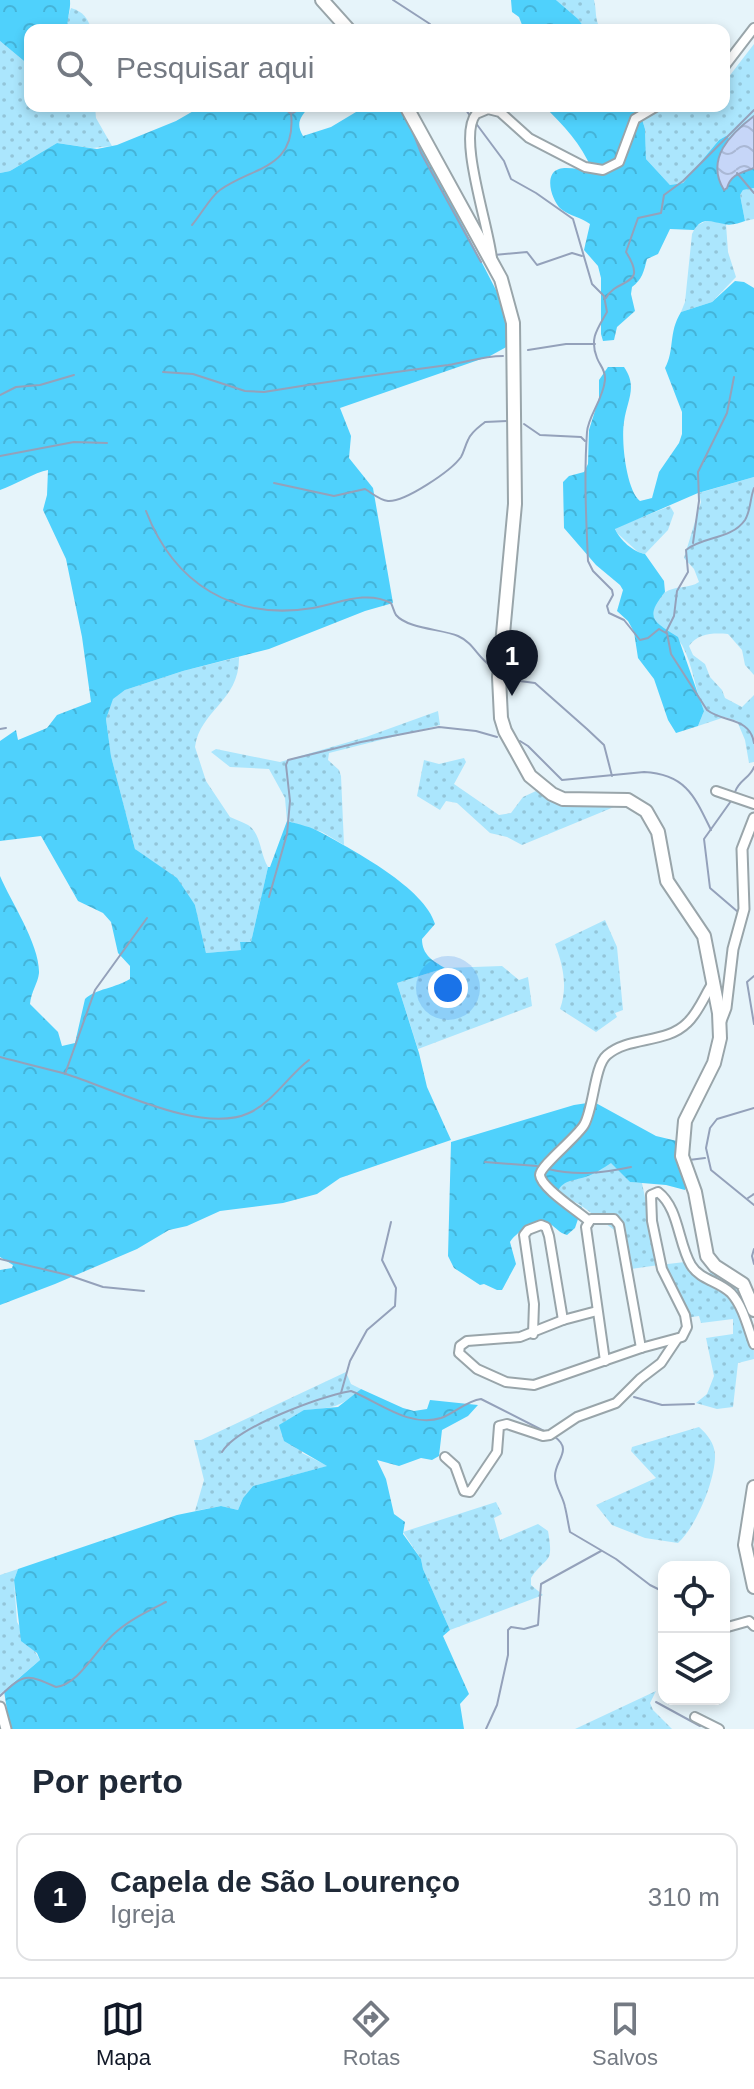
<!DOCTYPE html>
<html lang="pt">
<meta charset="utf-8">
<style>
:root{--surface:#fff;--page:#f2f2f3;--text:#1f2937;--muted:#747a83;--line:#e0e1e3;--accent:#111827}
body{margin:0;font-family:Arial,sans-serif;background:var(--page);color:var(--text)}
.controls{position:absolute;right:24px;bottom:24px;display:grid;overflow:hidden;border-radius:16px;box-shadow:0 4px 12px #0003}
.controls button{width:72px;height:72px;display:grid;place-items:center;padding:0;border:0;border-bottom:2px solid var(--line);background:var(--surface);color:var(--text);font:40px sans-serif}
.you{position:absolute;left:448px;top:988px;width:28px;height:28px;margin:-20px;border:6px solid #fff;border-radius:50%;background:#1a73e8;box-shadow:0 0 0 12px #1a73e833}
.badge{display:grid;place-items:center;width:52px;height:52px;border-radius:50%;background:var(--accent);color:#fff;font-size:26px;font-weight:700}
.pin{position:absolute;translate:-50% -66px;filter:drop-shadow(0 2px 4px #0008)}
.pin::after{content:'';position:absolute;top:42px;width:28px;height:24px;background:inherit;clip-path:polygon(0 0,100% 0,50% 100%)}
.list{margin:0;padding:0;list-style:none}
h2{display:flex;justify-content:space-between;align-items:center;height:104px;margin:0;padding:0 32px;font-size:34px}
h2 small{font-size:26px;font-weight:400;color:var(--muted)}
.list li{display:grid;grid-template-columns:52px 1fr auto;gap:24px;align-items:center;box-sizing:border-box;height:128px;margin:0 16px 16px;padding:0 16px;border:2px solid var(--line);border-radius:16px}
.list b{display:block;font-size:30px;white-space:nowrap}
.list p{margin:0;font-size:26px;white-space:nowrap;color:var(--muted)}
.list em{font-size:26px;font-style:normal;color:var(--muted)}
.icon{flex:none;width:44px;height:44px;fill:none;stroke:currentColor;stroke-width:2;stroke-linecap:round;stroke-linejoin:round}
.map{position:relative;flex:none;width:754px;height:1729px;overflow:hidden}
.search{position:absolute;background:var(--surface);box-shadow:0 4px 12px #0003;left:24px;right:24px;top:24px;height:88px;display:flex;align-items:center;gap:20px;box-sizing:border-box;padding:0 28px;border-radius:16px;color:var(--muted);font-size:30px}
.sheet{height:248px;background:var(--surface)}
nav{display:flex;justify-content:space-around;align-items:center;box-sizing:border-box;height:112px;border-top:2px solid var(--line);background:var(--surface);font-size:22px;color:var(--muted)}
nav a{display:grid;justify-items:center;gap:4px}
nav .on{color:var(--accent)}
.map>svg:first-child{display:block}
</style>
<div class="map">
<svg width="754" height="1729" viewBox="0 0 754 1729">
<defs>
<pattern id="grass-dots" width="8" height="8" patternUnits="userSpaceOnUse" patternTransform="scale(2)"><rect width="8" height="8" fill="#abe6fd"/><path d="M2 2h.1M6 6h.1" fill="none" stroke="#93c5d9" stroke-width="1.8" stroke-linecap="round"/></pattern>
<pattern id="forest-crowns" width="20" height="18" patternUnits="userSpaceOnUse" patternTransform="scale(2)"><rect width="20" height="18" fill="#4fd1fc"/><path d="M2 6a3 3 0 1 1 6 0M12 15a3 3 0 1 1 6 0" fill="none" stroke="#45b3d8"/></pattern>
<pattern id="water-waves" width="16" height="10" patternUnits="userSpaceOnUse" patternTransform="scale(2)"><rect width="16" height="10" fill="#c6d6f8"/><path d="M0 5q4-4 8 0t8 0" fill="none" stroke="#aab8d5"/></pattern>
</defs>
<rect width="100%" height="100%" fill="#e6f4fa"/>
<!-- grass -->
<g fill="url(#grass-dots)">
<path d="M556,0h38c3,11 0,19 7,30h-15z"/>
<path d="M71,8c13,4 16,10 21,22h-24l-1,-10z"/>
<path d="M0,41l30,25v40h65l1,12 16,28 -20,2 -35,-5 -47,28 -10,2z"/>
<path d="M754,44v72l-25,22 -3,-2 -7,4 -36,43 -13,2 -24,-26 -1,-30 -7,-23h86v-23z"/>
<path d="M754,188v31l-9,2 -5,-26 3,-5z"/>
<path d="M708,220l18,4 2,28 8,25 -24,25 -31,10 4,-10 7,-68 4,-8z"/>
<path d="M754,477v198l-9,-10 -3,-15 -14,-16c-15,-1 -30,-1 -39,12l4,9 12,9 5,13 12,13 3,8 17,9 12,-12v67l-5,1 -4,-23 -8,-19 -12,-4 -27,9 6,-15c-9,-21 -11,-46 -22,-66 -6,-11 -24,-14 -28,-24 -4,-10 2,-22 10,-28 11,-8 25,-4 35,-11l-5,-13 -10,-11 17,-56 -2,-9z"/>
<path d="M670,506l4,7 -6,17 -23,24 -7,-2 -21,-19 -2,-5z"/>
<path d="M239,657c1,44 -39,53 -44,90l11,34 24,36c6,3 13,5 18,8 13,8 12,29 20,42l-17,75h-11l2,8 -36,3 -11,-48 -60,-56 -24,-93 -5,-37 6,-20 13,-9 58,-19z"/>
<path d="M438,711l2,14 -111,28 -1,7 11,10 2,6 3,69 -22,-13 -35,-11 -2,-23 -16,-29 -39,-2 -19,-15 5,-3 64,13 86,-25z"/>
<path d="M464,758l2,4 -12,22 45,31 12,-2 12,-16 13,-6c29,20 47,13 78,16l-92,38 -15,-8 -17,-4 -33,-30 -11,-2 -6,9 -23,-14 7,-36 15,4z"/>
<path d="M605,920l12,27 6,63 -8,3 2,4 -21,15 -36,-23c8,-22 3,-44 -5,-65z"/>
<path d="M502,966l17,14 9,-3 4,29 -114,43 -21,-66 48,-15z"/>
<path d="M611,1162l19,20 12,1 17,82 26,-3 16,18 11,-9c9,5 22,10 29,17 13,18 13,49 13,71l-16,4 -5,44 -16,2 -21,-6 11,-9 7,-18 -8,-38 27,-4v-15l-32,4 -2,-7 -14,2 -20,-34 -6,-19 -28,4 -14,-37 -38,-28 -23,-10 2,-7 7,-5z"/>
<path d="M346,1372l5,12 10,5c-22,19 -28,19 -57,21l-2,43 26,13 -75,20 -10,12 -5,12 -17,-4 -26,5 9,-31 -10,-40h7z"/>
<path d="M699,1427c9,8 15,16 16,27 1,25 -19,73 -37,89l-33,-5 -33,-13 -16,-20 60,-27 -25,-27 1,-4z"/>
<path d="M496,1502l6,12 -8,4 6,22 38,-16 10,7c6,35 -1,23 -17,47v7l12,10 -93,35 -27,-61 -2,-10 -18,-27z"/>
<path d="M18,1569l-4,11 3,42 23,38 -40,34v-119z"/>
<path d="M656,1691l-6,12 3,7 19,19h-97z"/>
</g>
<!-- forest -->
<g fill="url(#forest-crowns)">
<path d="M0,0h70c1,11 -4,19 -2,30h-38v36l-30,-25z"/>
<path d="M511,0h45l22,19 8,11h-62l-5,-13 -7,-5z"/>
<path d="M202,106h108c-9,10 -15,17 -7,30l28,-9 35,-21h35l95,184 11,30 3,25 -20,11 -150,52 11,28 -2,22 24,30 20,115 -28,8 -96,38 -86,22 -58,19 -12,9 -7,20 5,37 24,93 42,29 18,27 11,48 35,-3 -1,-8h11l17,-75h2l17,-46c11,3 25,6 35,12 32,18 103,55 113,91l-13,15c0,16 11,22 23,29l-48,15 22,70 8,34 24,53 -111,38 -23,16 -34,9 -63,8 -33,15 -18,4 -32,19 -82,35 -55,21v-35l12,-2 1,-3 -13,-8v-381c11,26 40,69 39,97 -1,10 -8,19 -9,31l28,28 4,14 13,-3 10,-44c10,-10 31,-11 45,-20v-13l-12,-13 -7,-31 -8,-9 -25,-12 -37,-65 -41,5v-100l16,-11 2,10 29,-12 10,-13 34,-13 -9,-65 -16,-78 -23,-49 4,-15 1,-25c-13,2 -33,15 -48,20v-317l10,-2 47,-28 40,6 20,-4 59,-24z"/>
<path d="M544,106h94l7,23 1,30 24,26 13,-2 36,-43 7,-4 3,2c-9,15 -18,37 -3,52 7,-17 11,-16 28,-22v20l-11,2 -3,5 5,26c-6,2 -14,5 -21,3 -13,-2 -21,-8 -30,6l-24,-1 -12,25 -11,5c-3,12 -5,21 -15,28l-1,7 4,17 -18,16 -3,13 -11,1 -2,-7v-56l-3,-12 -14,-16 6,-26c-9,-7 -21,-8 -29,-15 -9,-8 -18,-35 -2,-40 9,-3 24,2 33,1 -11,-27 -28,-44 -48,-64z"/>
<path d="M735,281l9,1 10,6v189l-56,16 -83,36c5,11 18,23 30,25l19,27 1,11c-22,27 -10,30 13,45l26,74 -6,15 -22,7 -8,-13 -14,-41 -16,-21 -4,-26 -6,-11 -11,-10 6,-21 -3,-5 -24,-20 -32,-37 -1,-46 6,-6 15,-4 4,-8 1,-34 10,-32v-18l9,-13h16c14,20 3,33 0,55 -3,18 2,68 16,79l12,-3 7,-26 20,-29 3,-9v-22l-17,-44c10,-18 3,-35 16,-56l31,-10z"/>
<path d="M594,1102l62,34 21,5 10,45 -2,4 -19,-5 -36,-3 -19,-19c-8,5 -16,11 -26,14 -12,4 -24,3 -28,17l25,13 -7,21 -8,7c-8,-2 -10,-7 -17,-11 -12,-6 -33,7 -40,18l6,22 -14,26h-5l-13,-6 -4,1 -26,-17 -6,-12 3,-114 123,-37z"/>
<path d="M361,1389l42,19 11,3 13,-2 3,-9 48,5 -10,11 -26,14 -3,26 -7,4 -11,-2 -22,8 -22,-6 9,19 8,35 11,8 -2,12 18,25 2,10 27,61 -7,6 26,58 -9,10 4,25h-454l-6,-38 36,-31 -3,-7 -16,-12 -7,-61 4,-11 159,-54 44,-9 17,4 5,-12 10,-12 74,-20 -43,-25 -5,-16 25,-15 34,-3z"/>
</g>
<!-- water -->
<path fill="url(#water-waves)" stroke="#94a1ba" stroke-width="2" d="M754,116v52c-13,5 -23,6 -27,20l-3,2c-19,-31 6,-56 30,-74z"/>
<g fill="none" stroke-linecap="round" stroke-linejoin="round">
<!-- stream -->
<g stroke="#94a1ba" stroke-width="2">
<path d="M393,0l37,24 4,6"/>
<path d="M281,106l9,7"/>
<path d="M463,106l8,11"/>
<path d="M293,113l12,-7"/>
<path d="M475,122l29,39 7,18 25,14 37,26 19,65 12,12 3,16c-9,16 -18,26 -10,46 3,8 9,12 8,22 -2,20 -17,36 -18,52 -3,42 -1,86 1,129l5,10 19,19 1,5 -6,11 2,7 15,7 16,20 8,-2 11,-9 7,4"/>
<path d="M410,125l11,28 60,109"/>
<path d="M737,173l17,20"/>
<path d="M192,225c8,-9 19,-29 28,-35 34,-24 77,-21 71,-77"/>
<path d="M494,255l33,-3 10,13 35,-12 10,3"/>
<path d="M606,298c11,-21 43,-10 20,-46l12,-34 23,-5 3,-18 19,-14 71,-71"/>
<path d="M528,350l38,-6h29"/>
<path d="M163,372l30,2 52,17 19,1c61,-10 123,-19 184,-27 19,-3 35,-9 55,-9"/>
<path d="M0,395l16,-8 24,-2 34,-10"/>
<path d="M524,424l16,11 41,2 4,4"/>
<path d="M0,456l74,-14 33,1"/>
<path d="M274,483l60,13 31,-7c7,4 14,11 23,12 17,1 63,-30 73,-44 3,-5 4,-11 7,-17 3,-8 11,-13 17,-18l22,-1"/>
<path d="M146,511c28,73 88,110 167,97 27,-5 53,-18 78,-5 2,4 3,9 5,12 12,14 46,14 62,21 16,7 19,21 33,30"/>
<path d="M693,543l6,-42 -1,-29 29,-59 7,-36"/>
<path d="M666,632l8,-16 3,-25 11,-19 -2,-22c17,-14 45,-10 59,-30 6,-10 5,-22 9,-32"/>
<path d="M667,633l4,21 36,56c17,13 43,7 47,33"/>
<path d="M506,670l6,10 23,3 52,46 17,16 8,31"/>
<path d="M0,729l6,-1"/>
<path d="M520,741l8,5 34,34 82,-8c42,2 51,25 67,58"/>
<path d="M735,792c4,-12 15,-14 19,-25"/>
<path d="M731,801l-27,38 6,49 28,24"/>
<path d="M269,897l18,-63 3,-33 -4,-36 2,-5 73,-18 78,-15 37,4 21,6"/>
<path d="M754,976l-7,6 7,42"/>
<path d="M0,1057c22,6 44,11 66,17 48,15 136,61 183,39 24,-11 40,-38 60,-53"/>
<path d="M65,1074l30,-84 52,-72"/>
<path d="M754,1108l-37,11 -7,9 -4,20 5,22 43,35"/>
<path d="M689,1160l16,-2"/>
<path d="M485,1162l52,4"/>
<path d="M548,1169c28,7 55,4 83,-2"/>
<path d="M748,1198l6,-4"/>
<path d="M754,1249l-2,7 2,8"/>
<path d="M0,1259l68,16 35,12 41,4"/>
<path d="M341,1393l9,-32 17,-31 28,-24 1,-18 -14,-28 9,-38"/>
<path d="M634,1397l28,8 32,-1"/>
<path d="M555,1437c18,13 0,23 0,39 0,11 8,20 10,31 2,8 3,16 5,25l46,27 34,26 14,7"/>
<path d="M222,1452c16,-26 98,-55 129,-61 28,11 58,37 90,27 14,-5 25,-17 40,-19l63,32"/>
<path d="M0,1696c24,-23 27,-22 56,-9 24,-3 40,-39 60,-55 15,-13 32,-21 50,-30"/>
<path d="M656,1702l44,24"/>
<path d="M486,1729l11,-24 11,-50v-25l3,-3 13,2 14,-4 3,-41 60,-33"/>
</g>
<defs>
<g id="minor">
<path d="M724,67l30,-39"/>
<path d="M492,259c-3,-33 -35,-122 -16,-145l12,-5 12,3 29,26 56,29 18,3 16,-8 16,-43 22,-13"/>
<path d="M716,791l38,13"/>
<path d="M589,1221c-11,-10 -48,-33 -49,-46 0,-9 36,-37 44,-50 10,-17 10,-59 23,-70 22,-19 59,-11 80,-32 12,-11 18,-29 27,-42"/>
<path d="M597,1311l-34,9 -43,17 -53,4 -7,5 -1,7 18,16 29,13 28,3 107,-37 41,-11 5,-10 -2,-12 -23,-46 -10,-48 -1,-26 7,-3c21,16 20,51 33,73 9,15 28,16 40,28 12,13 17,35 23,51"/>
<path d="M533,1334l1,-30 -10,-69 4,-5 13,-5 5,2 3,9 14,84"/>
<path d="M605,1361l-19,-134 5,-8h23l5,6 22,123"/>
<path d="M445,1457l10,9 9,25 6,1 27,-40 2,-26 8,-2 36,12 7,-1 27,-18 39,-14 24,-24 21,-16 16,-24"/>
<path d="M724,1628l25,-7 5,5"/>
<path d="M695,1717l24,12"/>
</g>
<g id="tertiary">
<path d="M721,1021l5,-13 7,-59 11,-40 -2,-60 12,-31"/>
<path d="M0,1707l6,22"/>
</g>
<g id="primary">
<path d="M322,0l27,30"/>
<path d="M406,106l95,173 12,44 2,181 -16,173 2,41 4,13 25,45 22,18 11,5 65,1 18,11 12,21 9,49 37,55 15,77 1,25 -6,25 -29,58 -3,35 13,36 12,64 8,10 28,18 11,26"/>
<path d="M754,1487l-9,58 9,42"/>
</g>
</defs>
<!-- minor casing -->
<use href="#minor" stroke="#99a5aa" stroke-width="12"/>
<!-- tertiary casing -->
<use href="#tertiary" stroke="#99a5aa" stroke-width="13"/>
<!-- primary casing -->
<use href="#primary" stroke="#99a5aa" stroke-width="16"/>
<!-- minor -->
<use href="#minor" stroke="#fff" stroke-width="8"/>
<!-- tertiary -->
<use href="#tertiary" stroke="#fff" stroke-width="9"/>
<!-- primary -->
<use href="#primary" stroke="#fff" stroke-width="12"/>
</g>
</svg>
<div class="controls">
<button><svg class="icon" aria-label="locate" viewBox="0 0 24 24"><circle cx="12" cy="12" r="6"/><path d="M12 2v4M12 18v4M2 12h4M18 12h4"/></svg></button>
<button><svg class="icon" aria-label="layers" viewBox="0 0 24 24"><path d="M12 4l9 5-9 5-9-5zM3 14l9 5 9-5"/></svg></button>
</div>
<div class="you"></div>
<div class="pin badge" style="left:512px;top:696px">1</div>
<div class="search"><svg class="icon" aria-label="search" viewBox="0 0 24 24"><circle cx="10" cy="10" r="6"/><path d="M15 15l6 6"/></svg>Pesquisar aqui</div>
</div>
<section class="sheet">
<h2>Por perto<small></small></h2>
<ul class="list">
<li><span class="badge">1</span><div><b>Capela de São Lourenço</b><p>Igreja</p></div><em>310 m</em></li>
</ul>
</section>
<nav>
<a class="on"><svg class="icon" aria-label="map" viewBox="0 0 24 24"><path d="M3 6l6-2 6 2 6-2v14l-6 2-6-2-6 2zM9 4v14M15 6v14"/></svg>Mapa</a>
<a><svg class="icon" aria-label="directions" viewBox="0 0 24 24"><path d="M12 3l9 9-9 9-9-9zM9 14v-3h6M13 9l2 2-2 2"/></svg>Rotas</a>
<a><svg class="icon" aria-label="saved" viewBox="0 0 24 24"><path d="M7 4h10v16l-5-4-5 4z"/></svg>Salvos</a>
</nav>
